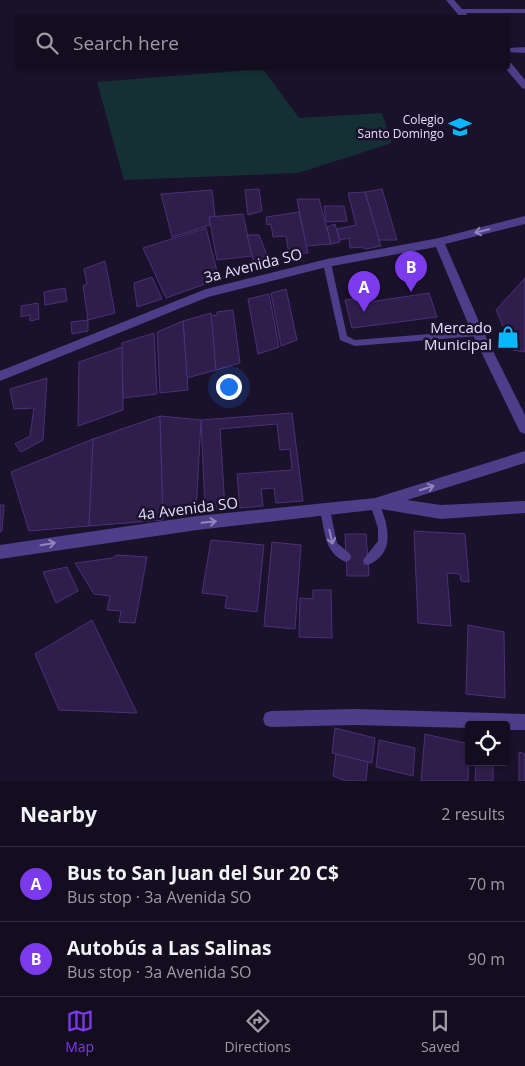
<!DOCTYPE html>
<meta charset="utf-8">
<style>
:root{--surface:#140d20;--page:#211b2d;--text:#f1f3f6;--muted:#9d9ca5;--line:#332d3e;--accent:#7c3aed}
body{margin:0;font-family:"Open Sans",sans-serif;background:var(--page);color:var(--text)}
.controls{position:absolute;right:15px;bottom:15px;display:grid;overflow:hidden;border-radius:5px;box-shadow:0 1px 4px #0004}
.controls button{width:45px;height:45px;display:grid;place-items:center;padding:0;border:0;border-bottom:1px solid var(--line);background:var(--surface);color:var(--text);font:25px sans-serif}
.you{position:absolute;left:228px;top:386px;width:18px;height:18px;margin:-12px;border:4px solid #fff;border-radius:50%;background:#1a73e8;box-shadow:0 0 0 8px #1a73e833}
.badge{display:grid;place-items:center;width:32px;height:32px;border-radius:50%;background:var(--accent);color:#fff;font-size:16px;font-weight:700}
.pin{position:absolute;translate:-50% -41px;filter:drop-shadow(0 1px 2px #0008)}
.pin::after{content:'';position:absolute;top:26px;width:18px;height:15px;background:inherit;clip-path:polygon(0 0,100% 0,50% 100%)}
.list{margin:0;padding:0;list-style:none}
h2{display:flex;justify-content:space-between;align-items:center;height:65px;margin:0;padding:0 20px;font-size:21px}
h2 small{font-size:16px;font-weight:400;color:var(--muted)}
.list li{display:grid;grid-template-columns:32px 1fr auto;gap:15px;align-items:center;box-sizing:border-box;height:75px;padding:0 20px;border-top:1px solid var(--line)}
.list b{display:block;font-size:19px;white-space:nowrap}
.list p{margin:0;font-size:16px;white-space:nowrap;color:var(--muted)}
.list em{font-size:16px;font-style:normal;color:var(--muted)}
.icon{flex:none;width:28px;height:28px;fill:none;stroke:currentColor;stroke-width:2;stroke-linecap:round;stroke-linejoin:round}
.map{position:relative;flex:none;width:525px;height:781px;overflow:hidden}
.search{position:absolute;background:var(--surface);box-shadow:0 1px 4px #0004;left:15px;right:15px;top:15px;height:55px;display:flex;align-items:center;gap:12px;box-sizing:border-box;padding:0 18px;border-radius:5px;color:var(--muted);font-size:19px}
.sheet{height:215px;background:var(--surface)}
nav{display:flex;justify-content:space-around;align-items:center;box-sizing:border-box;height:70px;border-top:1px solid var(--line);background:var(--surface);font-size:14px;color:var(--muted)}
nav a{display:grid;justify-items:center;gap:2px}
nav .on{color:var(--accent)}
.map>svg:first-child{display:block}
</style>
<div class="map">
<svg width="525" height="781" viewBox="0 0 525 781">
<rect width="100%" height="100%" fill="#1a112b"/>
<!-- green -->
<path fill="#143035" d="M263,69l36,49 83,-5 10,30 -94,30 -174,7 -27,-98z"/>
<!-- building -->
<g fill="#2f1e4c" stroke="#4b3077">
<path d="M259,189l3,22 -14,4 -3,-25z"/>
<path d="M382,189l15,51h-18l-14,-48z"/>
<path d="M212,190l3,26 -6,1 1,8 -38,12 -11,-43z"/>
<path d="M365,192l16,54 -15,3 -5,-2 -11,1 -1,-10 -9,2 -3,-11 19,-4 -8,-32z"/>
<path d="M297,199h22l12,45 -25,2z"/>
<path d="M324,206h20l3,15 -21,1z"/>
<path d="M299,212l9,41 -19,1 -3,-18 -13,1 -2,-13 -4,1 -1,-8z"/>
<path d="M243,214l9,42 -35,4 -8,-43z"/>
<path d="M335,224l5,18 -9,2 -4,-17z"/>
<path d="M206,228l13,51 -53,19 -23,-50z"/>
<path d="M247,235h12l12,30 -16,2z"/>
<path d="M105,261l10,52 -27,7 -5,-34 4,-2 -3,-15z"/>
<path d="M152,277l10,22 -25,8 -3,-24z"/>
<path d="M525,278v74l-12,-2 -17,-40z"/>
<path d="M65,288l2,13 -22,4 -1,-13z"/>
<path d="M286,289l11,51 -16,6 -10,-53z"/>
<path d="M429,293l8,24 -85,11 -7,-28 23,-3 2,5z"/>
<path d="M269,294l10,53 -21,7 -10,-55z"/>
<path d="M38,303l1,16 -9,2v-6l-9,2v-11z"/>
<path d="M233,310l7,53 -24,7 -6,-54 7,-1v-3z"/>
<path d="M211,313l5,57 -29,8 -4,-57z"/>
<path d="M88,320v11l-16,3 -1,-12z"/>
<path d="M183,321l5,69 -28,3 -3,-61z"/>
<path d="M154,333l3,61 -34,4 -1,-55z"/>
<path d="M122,347l1,63 -45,16 1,-64z"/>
<path d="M47,378l-4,62 -22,12 -6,-8 15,-8 4,-28 -20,1 -4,-20z"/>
<path d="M292,413l11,88 -27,2 -2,-15 -13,1 2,17 -23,2 -3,-34 55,-4 -2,-21 -10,1 -3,-26 -57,5 5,79 -20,2 -4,-90z"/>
<path d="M160,416l3,104 -74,6 4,-87z"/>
<path d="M160,416l41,4 -5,93 -33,3z"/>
<path d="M93,439l-4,87 -60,5 -18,-59z"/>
<path d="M0,505h4l-2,26 -2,1z"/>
<path d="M414,531l51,3 4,48 -8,-1 -1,-7 -13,-1 4,53 -33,-3z"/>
<path d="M345,534h21l3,42h-22z"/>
<path d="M211,540l53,5 -7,67 -32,-4 2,-12 -25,-3z"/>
<path d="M272,542l29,3 -6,84 -31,-3z"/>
<path d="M116,555l31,2 -12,66 -16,-1 2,-11 -14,-1 3,-14 -16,-2 -19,-31 38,-5z"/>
<path d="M67,567l11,24 -22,12 -13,-31z"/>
<path d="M313,590h18l1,48 -33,-1 1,-39 13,1z"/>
<path d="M92,620l45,93 -78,-3 -24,-56z"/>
<path d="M468,625l36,7 1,66 -39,-4z"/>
<path d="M335,728l40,10 -3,25 -40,-10z"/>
<path d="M425,734l44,10 -1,37h-47z"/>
<path d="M379,740l36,8 -2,28 -37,-9z"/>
<path d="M519,752l6,2v27h-6z"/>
<path d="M336,754l32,8 -2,19h-20l-13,-5z"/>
<path d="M476,762h17v19h-18z"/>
</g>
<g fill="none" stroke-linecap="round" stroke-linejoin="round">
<!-- lane -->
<g fill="#4e3d89" fill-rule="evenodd">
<path d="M327,260l4,3 16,73 8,4 123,-10 4,3 -4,3 -123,10 -15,-6 -17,-77z"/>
<path d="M375,499l3,2c10,22 19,52 -10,64l-4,-1 -1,-4 15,-19v-13l-8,-24 2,-3z"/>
<path d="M325,505l3,2 2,3 7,33 13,11 1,3 -1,3 -4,2c-22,-9 -21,-31 -26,-52l2,-3z"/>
</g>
<!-- street -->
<g fill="#4e3d89" fill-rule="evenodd">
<path d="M446,0h8l8,9h63v4h-59l3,5h-8z"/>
<path d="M525,47v6l-17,-1v-4z"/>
<path d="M508,62l3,1 14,17v9l-3,-1 -17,-20h3z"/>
<path d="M525,216v8l-80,20 39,89 41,82v19l-5,-2 -48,-99 -36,-86 -109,20 -119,30 -208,84v-10l206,-82 121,-30 112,-21z"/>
<path d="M525,451v12l-118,37 34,5 84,-4v12l-84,6 -60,-10 -184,21 -197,29v-14l197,-29 178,-18z"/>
<path d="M354,709l171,5v16h-19v-5h-37v3l-115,-3 -83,2 -6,-2 -2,-6 2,-6 6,-2z"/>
</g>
</g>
<!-- one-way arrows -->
<defs><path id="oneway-shaft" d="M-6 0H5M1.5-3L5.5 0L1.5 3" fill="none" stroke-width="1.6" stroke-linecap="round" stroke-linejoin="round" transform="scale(1.25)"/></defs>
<g stroke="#9285be">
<use href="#oneway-shaft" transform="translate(482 231) rotate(166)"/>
<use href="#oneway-shaft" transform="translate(427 488) rotate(-18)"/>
<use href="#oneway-shaft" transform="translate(209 522) rotate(-6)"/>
<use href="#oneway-shaft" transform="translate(331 537) rotate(77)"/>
<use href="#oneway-shaft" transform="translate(48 544) rotate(-9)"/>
</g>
<!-- icons -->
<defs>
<symbol id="school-bare" viewBox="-9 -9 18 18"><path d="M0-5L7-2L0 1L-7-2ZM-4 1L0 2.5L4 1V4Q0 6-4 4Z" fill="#0ab7fc" stroke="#1a112b" stroke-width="2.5" paint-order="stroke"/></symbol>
<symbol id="shop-bare" viewBox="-9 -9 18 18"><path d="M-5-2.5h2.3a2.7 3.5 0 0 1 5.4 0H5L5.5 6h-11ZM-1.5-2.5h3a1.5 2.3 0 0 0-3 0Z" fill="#0ab7fc" stroke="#1a112b" stroke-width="2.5" paint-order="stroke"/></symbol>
</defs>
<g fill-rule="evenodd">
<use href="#school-bare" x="444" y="111" width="32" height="32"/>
<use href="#shop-bare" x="492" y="321" width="32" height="32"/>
</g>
<g text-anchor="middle" stroke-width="5" stroke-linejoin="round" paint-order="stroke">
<!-- far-poi labels -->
<g font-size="12" fill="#e6dcff" stroke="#1a112b" text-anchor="end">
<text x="444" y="124">Colegio<tspan x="444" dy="14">Santo Domingo</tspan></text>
</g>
<!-- street labels -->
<g font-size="15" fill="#e6dcff" stroke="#1a112b">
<text transform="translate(253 266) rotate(-14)" y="5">3a Avenida SO</text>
<text transform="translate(188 509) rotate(-7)" y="5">4a Avenida SO</text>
</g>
<!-- poi labels -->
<g font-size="15" fill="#e6dcff" stroke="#1a112b" text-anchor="end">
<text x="492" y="333">Mercado<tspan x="492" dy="17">Municipal</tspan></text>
</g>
</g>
</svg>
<div class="controls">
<button><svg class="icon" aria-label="locate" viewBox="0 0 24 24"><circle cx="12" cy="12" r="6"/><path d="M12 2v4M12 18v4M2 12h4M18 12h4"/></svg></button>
</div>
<div class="you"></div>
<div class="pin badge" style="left:364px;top:312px">A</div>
<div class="pin badge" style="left:411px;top:292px">B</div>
<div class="search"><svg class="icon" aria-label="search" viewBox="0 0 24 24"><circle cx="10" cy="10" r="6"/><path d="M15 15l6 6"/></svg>Search here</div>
</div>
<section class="sheet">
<h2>Nearby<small>2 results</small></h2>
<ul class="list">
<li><span class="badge">A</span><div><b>Bus to San Juan del Sur 20 C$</b><p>Bus stop · 3a Avenida SO</p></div><em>70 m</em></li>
<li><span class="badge">B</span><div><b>Autobús a Las Salinas</b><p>Bus stop · 3a Avenida SO</p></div><em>90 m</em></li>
</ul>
</section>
<nav>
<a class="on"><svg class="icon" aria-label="map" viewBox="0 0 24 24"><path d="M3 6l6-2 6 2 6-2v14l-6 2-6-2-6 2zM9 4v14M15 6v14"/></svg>Map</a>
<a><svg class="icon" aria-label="directions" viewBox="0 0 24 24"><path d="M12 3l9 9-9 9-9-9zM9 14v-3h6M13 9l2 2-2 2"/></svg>Directions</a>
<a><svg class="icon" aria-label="saved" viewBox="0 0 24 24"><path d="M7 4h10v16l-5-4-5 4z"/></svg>Saved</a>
</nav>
